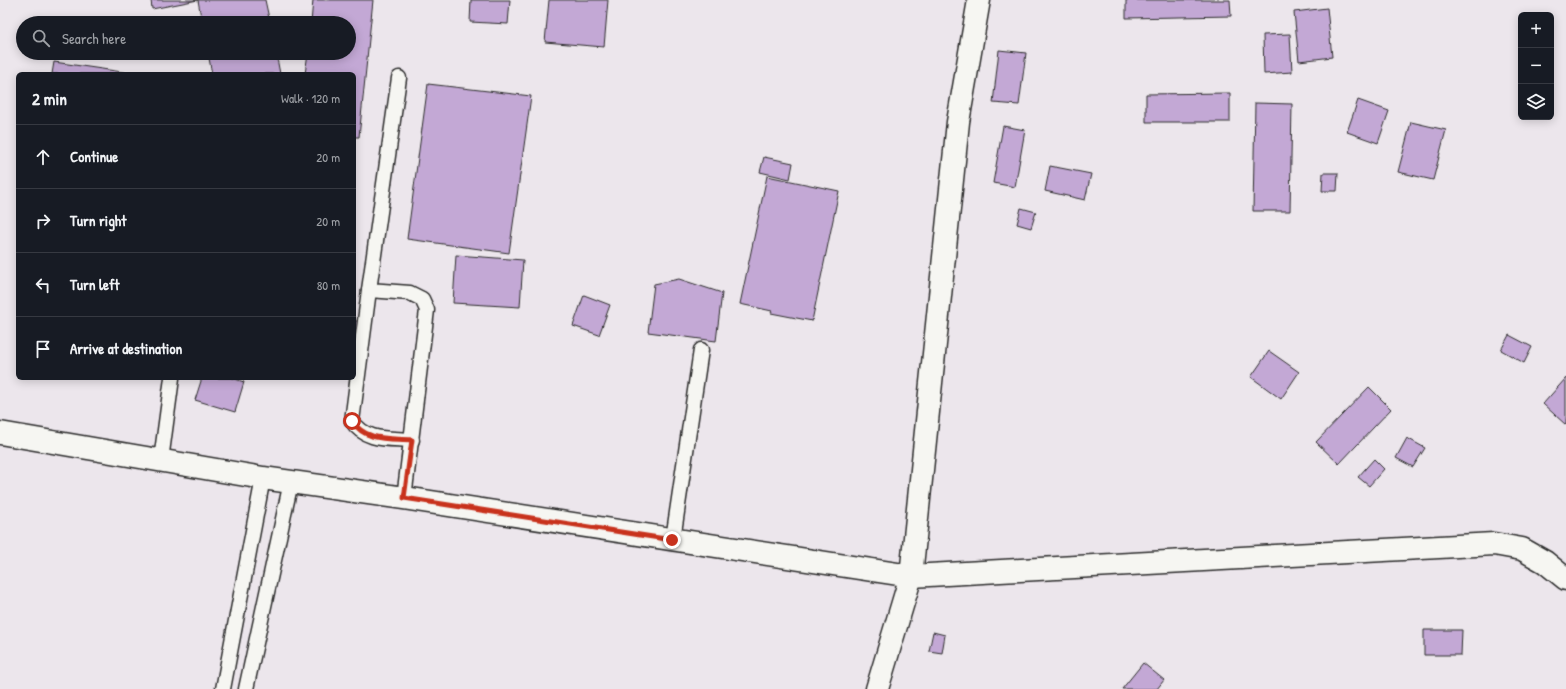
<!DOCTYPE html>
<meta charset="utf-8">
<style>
:root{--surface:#171b24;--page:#242831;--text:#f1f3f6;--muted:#9ea1a6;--line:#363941}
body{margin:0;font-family:"Patrick Hand",sans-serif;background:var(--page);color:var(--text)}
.controls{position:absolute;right:12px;top:12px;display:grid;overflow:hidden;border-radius:6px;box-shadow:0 2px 10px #0003}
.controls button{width:36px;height:36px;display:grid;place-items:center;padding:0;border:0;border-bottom:1px solid var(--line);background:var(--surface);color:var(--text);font:20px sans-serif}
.stop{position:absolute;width:12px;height:12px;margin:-9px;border:3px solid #c8321e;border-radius:50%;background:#fff}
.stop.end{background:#c8321e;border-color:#fff;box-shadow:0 1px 4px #0008}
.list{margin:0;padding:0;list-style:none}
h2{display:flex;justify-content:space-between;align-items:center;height:52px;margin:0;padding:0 16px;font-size:17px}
h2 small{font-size:13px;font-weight:400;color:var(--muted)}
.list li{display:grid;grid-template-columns:26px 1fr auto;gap:12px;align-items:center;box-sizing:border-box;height:64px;padding:0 16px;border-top:1px solid var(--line)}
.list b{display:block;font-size:15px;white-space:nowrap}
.list em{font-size:13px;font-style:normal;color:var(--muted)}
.icon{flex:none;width:22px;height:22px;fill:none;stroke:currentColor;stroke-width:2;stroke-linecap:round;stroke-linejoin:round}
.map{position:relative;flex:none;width:1566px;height:689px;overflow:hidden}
.search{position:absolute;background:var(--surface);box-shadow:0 2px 10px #0003;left:16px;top:16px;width:340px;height:44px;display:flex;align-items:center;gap:10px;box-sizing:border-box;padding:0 14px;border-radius:22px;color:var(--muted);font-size:15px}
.panel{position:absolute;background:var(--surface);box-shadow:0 2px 10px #0003;left:16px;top:72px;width:340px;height:308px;border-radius:6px}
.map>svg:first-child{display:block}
</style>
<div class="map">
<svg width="1566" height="689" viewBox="0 0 1566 689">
<rect width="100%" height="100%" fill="#ece6ec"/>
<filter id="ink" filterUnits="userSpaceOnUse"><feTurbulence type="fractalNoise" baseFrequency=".025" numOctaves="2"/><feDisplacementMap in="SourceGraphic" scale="8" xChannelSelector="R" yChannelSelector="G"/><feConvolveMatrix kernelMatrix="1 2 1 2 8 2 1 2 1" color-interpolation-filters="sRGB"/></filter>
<g filter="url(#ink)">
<!-- building -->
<g fill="#c3a8d5" stroke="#2b2b2b">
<path d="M151,0h114l5,23h-68l-4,-23 -46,9z"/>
<path d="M313,0h60l-14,137h-5v-63h-49l3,-21h41v-30h-38z"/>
<path d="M471,0h39l-2,24 -38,-2z"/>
<path d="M549,0h59l-4,47 -59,-5z"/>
<path d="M1126,0h104l1,16 -105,2z"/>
<path d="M1327,8l5,49 -33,4 -5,-49z"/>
<path d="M1290,34l2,38 -28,2 -1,-39z"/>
<path d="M999,50l27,3 -7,52 -26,-2z"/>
<path d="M208,53h68l4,21h-68z"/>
<path d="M54,62l82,12h-84z"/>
<path d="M428,84l103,12 -22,157 -102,-14z"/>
<path d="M1230,93v29h-84v-28z"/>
<path d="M1358,100l31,11 -11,32 -31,-11z"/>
<path d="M1255,103l37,1 -2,107h-37z"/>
<path d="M1411,122l35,8 -13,50 -35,-8z"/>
<path d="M1003,126l22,4 -10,57 -22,-4z"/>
<path d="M764,157l29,6 -3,16 -30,-7z"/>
<path d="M1050,166l41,8 -6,26 -40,-9z"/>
<path d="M1323,173h15l-1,18h-15z"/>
<path d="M767,176l72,15 -27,130 -41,-8 1,-2 -32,-7z"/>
<path d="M1021,208l15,4 -5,16 -14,-4z"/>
<path d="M456,255l67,5 -3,47 -67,-4z"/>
<path d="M679,279l43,14 -6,48 -68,-9 6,-48z"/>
<path d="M584,295l26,10 -11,30 -26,-9z"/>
<path d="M354,321h5l-5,56z"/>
<path d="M1509,335l23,12 -8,16 -23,-13z"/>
<path d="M1269,351l30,21 -18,27 -30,-22z"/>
<path d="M202,378h30l12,4 -9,30 -40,-12z"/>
<path d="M1566,378v47l-23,-21z"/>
<path d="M1369,387l22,22 -52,55 -23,-22z"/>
<path d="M1407,438l18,10 -12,19 -17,-9z"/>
<path d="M1374,459l10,10 -15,17 -11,-9z"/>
<path d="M1424,630h38l-1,25h-37z"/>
<path d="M933,632l12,3 -3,18 -13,-2z"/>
<path d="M1143,663l21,17 -7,9h-35z"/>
</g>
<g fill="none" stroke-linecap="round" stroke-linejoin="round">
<defs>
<g id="service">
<path d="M399,78l-30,212 41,3 12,6 5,11 -23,188"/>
<path d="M369,290l-17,131c14,21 37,17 60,19"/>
<path d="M161,460l11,-82"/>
<path d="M673,539l28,-189"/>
<path d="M223,689l40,-211"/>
<path d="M246,689l45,-207"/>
</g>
<g id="minor">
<path d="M0,433l263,45 141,20 507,78 583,-32 28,5 23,13 21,17"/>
<path d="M877,689l34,-113 47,-454 21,-122"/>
</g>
</defs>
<!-- service casing -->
<use href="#service" stroke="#2b2b2b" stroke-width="17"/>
<!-- minor casing -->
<use href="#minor" stroke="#2b2b2b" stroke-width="25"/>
<!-- service -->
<use href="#service" stroke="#f6f6f2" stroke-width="14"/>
<!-- minor -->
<use href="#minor" stroke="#f6f6f2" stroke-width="22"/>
</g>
</g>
<g fill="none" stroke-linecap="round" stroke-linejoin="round" filter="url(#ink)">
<!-- route -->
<path stroke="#c8321e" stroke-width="5" d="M352,421c14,21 37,17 60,19l-8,58 268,42"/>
</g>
</svg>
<div class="controls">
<button>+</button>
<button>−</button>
<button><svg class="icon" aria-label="layers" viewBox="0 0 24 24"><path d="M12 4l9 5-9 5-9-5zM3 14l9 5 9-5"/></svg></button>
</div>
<div class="stop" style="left:352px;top:421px"></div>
<div class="stop end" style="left:672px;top:540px"></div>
<div class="search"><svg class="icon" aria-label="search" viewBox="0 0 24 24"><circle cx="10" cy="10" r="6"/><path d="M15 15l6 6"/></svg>Search here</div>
<section class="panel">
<h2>2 min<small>Walk · 120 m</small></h2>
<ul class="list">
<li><svg class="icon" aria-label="ahead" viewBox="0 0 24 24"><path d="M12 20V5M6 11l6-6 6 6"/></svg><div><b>Continue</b></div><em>20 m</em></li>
<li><svg class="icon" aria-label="right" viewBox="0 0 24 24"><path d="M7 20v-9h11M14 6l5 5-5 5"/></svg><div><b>Turn right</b></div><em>20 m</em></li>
<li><svg class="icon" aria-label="left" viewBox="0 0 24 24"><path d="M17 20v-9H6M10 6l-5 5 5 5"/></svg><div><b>Turn left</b></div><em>80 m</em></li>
<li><svg class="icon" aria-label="arrive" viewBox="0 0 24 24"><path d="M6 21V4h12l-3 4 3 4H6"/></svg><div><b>Arrive at destination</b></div></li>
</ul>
</section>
</div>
